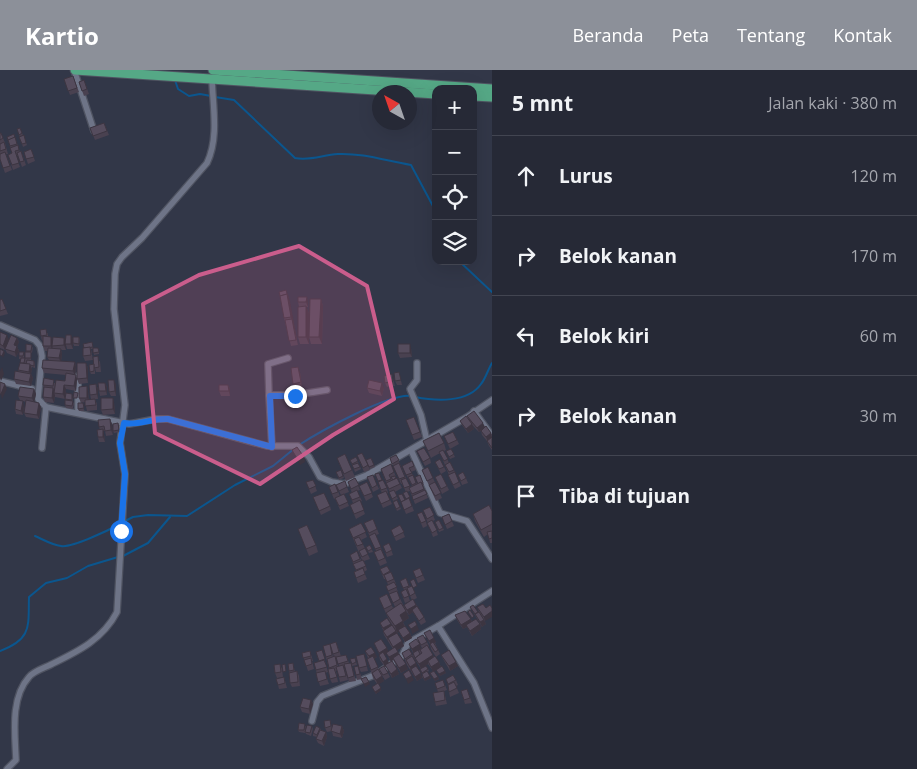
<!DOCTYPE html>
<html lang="id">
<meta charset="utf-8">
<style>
:root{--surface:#262936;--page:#323542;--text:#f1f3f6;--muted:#a4a6ad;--line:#424551;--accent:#8c9099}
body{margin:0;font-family:"Open Sans",sans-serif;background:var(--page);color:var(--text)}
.controls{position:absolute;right:15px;top:15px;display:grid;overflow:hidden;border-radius:10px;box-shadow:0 5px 20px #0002}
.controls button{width:45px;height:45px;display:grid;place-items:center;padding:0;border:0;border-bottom:1px solid var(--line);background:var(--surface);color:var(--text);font:25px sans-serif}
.compass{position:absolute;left:372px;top:15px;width:45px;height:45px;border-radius:50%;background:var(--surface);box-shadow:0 5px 20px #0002;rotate:320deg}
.stop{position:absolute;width:15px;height:15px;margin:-11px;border:4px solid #1a73e8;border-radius:50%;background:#fff}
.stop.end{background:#1a73e8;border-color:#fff;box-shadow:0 1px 5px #0008}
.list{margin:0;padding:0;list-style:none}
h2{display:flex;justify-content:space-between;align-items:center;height:65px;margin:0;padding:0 20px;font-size:21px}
h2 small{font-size:16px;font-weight:400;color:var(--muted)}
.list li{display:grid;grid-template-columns:32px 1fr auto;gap:15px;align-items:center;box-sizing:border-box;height:80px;padding:0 20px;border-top:1px solid var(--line)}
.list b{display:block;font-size:19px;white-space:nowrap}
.list em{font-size:16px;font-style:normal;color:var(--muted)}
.icon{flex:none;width:28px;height:28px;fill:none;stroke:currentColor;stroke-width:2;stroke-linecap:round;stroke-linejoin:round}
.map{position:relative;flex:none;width:492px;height:699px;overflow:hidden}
header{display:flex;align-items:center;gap:30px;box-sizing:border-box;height:70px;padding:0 25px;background:var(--accent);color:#fff}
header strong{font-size:24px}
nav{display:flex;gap:28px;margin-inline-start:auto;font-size:18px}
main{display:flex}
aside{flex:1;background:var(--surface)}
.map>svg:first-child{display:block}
</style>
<header>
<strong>Kartio</strong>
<nav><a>Beranda</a><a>Peta</a><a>Tentang</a><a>Kontak</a></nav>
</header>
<main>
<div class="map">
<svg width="492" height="699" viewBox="0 0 492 699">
<rect width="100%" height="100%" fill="#323748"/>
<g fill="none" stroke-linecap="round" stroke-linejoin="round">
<!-- stream -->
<g stroke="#0b568e" stroke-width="2">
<path d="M175,10l3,9 11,7 11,-2 11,2"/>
<path d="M215,27l19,3 61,58c16,3 27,-3 43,-4 26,-1 48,7 73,11l23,43 2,12"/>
<path d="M459,191l33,31"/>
<path d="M415,327c21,4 53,6 66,-13 5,-6 7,-15 11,-21"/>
<path d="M299,375c20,-13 90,-52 112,-49"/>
<path d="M125,451l8,-4 15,-2 39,1 48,-31 38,-19 22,-18"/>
<path d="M35,466c7,3 17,9 26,10 11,2 48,-16 59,-22"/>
<path d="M123,486l25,-13 22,-26"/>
<path d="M0,581c33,-12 28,-26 29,-54l17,-14 21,-5 21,-12 30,-9"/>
</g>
<defs>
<g id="minor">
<path d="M74,0l20,61"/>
<path d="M0,255l35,15 5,6 2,10 -4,43 8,8 83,17 27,-5h12l99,27h31l11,11 11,20 12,5 12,2 23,-9 100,-58 25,-17"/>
<path d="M417,293v17l-7,9 11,26 6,26"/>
<path d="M0,311l32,8"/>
<path d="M269,325l-1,-31 20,-6"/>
<path d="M474,341l18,25"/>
<path d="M78,343v-37"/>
<path d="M272,377l-3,-52h26l32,-5"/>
<path d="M42,378l4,-41"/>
<path d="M411,380l29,63 27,8 25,38"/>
<path d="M492,521l-54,35 36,57 18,45"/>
<path d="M312,651l5,-19 5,-6 55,-22 25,-18 6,-13 30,-17"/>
<path d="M7,699l9,-9c-1,-26 -6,-62 13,-83 6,-7 16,-9 23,-13 27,-13 51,-25 65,-52l8,-138 -5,-31 5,-38 -11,-96 1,-35 2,-10 5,-7 20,-19 65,-75c12,-25 6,-56 5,-83"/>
</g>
<g id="primary">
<path d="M75,0l361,24"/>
<path d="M213,0l279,19"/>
<path d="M473,26l19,1"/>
</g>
</defs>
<!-- minor casing -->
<use href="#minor" stroke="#505462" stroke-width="8"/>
<!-- primary casing -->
<use href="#primary" stroke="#505462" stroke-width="11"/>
<!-- minor -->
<use href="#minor" stroke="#6e7487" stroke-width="5.5"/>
<!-- primary -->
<use href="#primary" stroke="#55a886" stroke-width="9"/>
</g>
<!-- wall -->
<g fill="#494150" fill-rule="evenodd">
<path d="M73,6l6,16 -9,3 -6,-16z"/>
<path d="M84,10l5,14 -5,2 -5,-14z"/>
<path d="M104,53l5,12 -14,5 -5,-12z"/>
<path d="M20,58l7,17 -4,2 -6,-18z"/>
<path d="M0,63h1l4,10 3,11h-2l6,16 -7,3 -5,-14z"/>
<path d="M14,64l6,18 1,-1 5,14 -4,2 -4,-11h-2l4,11 -7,3 -5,-15 4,-2 -5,-16z"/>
<path d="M31,79l4,12 -7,3 -4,-12z"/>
<path d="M288,225l10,50 -7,1 -7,-28z"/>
<path d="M2,229l6,15 -8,2v-16z"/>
<path d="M321,229l2,7 -1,38h-11l-2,-7z"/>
<path d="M298,232h10v5h-2l3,6v31h-9l-2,-7 1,-30z"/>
<path d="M0,263l5,17 -5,-2z"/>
<path d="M48,263v4h3l1,3 12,-2 2,3 5,-6 2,5v9h-6l-1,-4v5h-5l1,4 -1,7 14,1 1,5 -1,8 2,4 -1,12 -10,-2 -1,10 -10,-2v-2l-1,8 -9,-1 -2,-5 1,-8 -1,-4 22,-4 1,-6 -22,-2 -2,-5 7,-8 -2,-3 1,-6h-3l-2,-5v-6l-1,1 -1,-5z"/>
<path d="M79,267l1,3 -1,6h-5l-1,-3z"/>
<path d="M17,268l2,4 -2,4 2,5 -3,6 -9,-4 -2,-4z"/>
<path d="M92,272l1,6 6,2v4l-5,1 -1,-6h-2l2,11 -8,1 -2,-5 1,-8z"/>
<path d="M33,277l-1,6h-1v7h-4l7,1 1,3v4l-3,-1 -1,7 2,4 -2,8 -15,-2 -2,-5 5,-7 -1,-2 3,-11h-2v-3l5,-4v6h1l1,-7z"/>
<path d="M411,278l1,9 -12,1 -2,-5z"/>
<path d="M100,291l1,11h-5l-1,-4v6h-4l-1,-2 4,-8z"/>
<path d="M86,293l2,5v15l-9,1 -2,-5z"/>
<path d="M300,302l2,15 -7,1 -2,-4z"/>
<path d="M399,302l3,13h-5l-2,-4z"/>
<path d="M392,304l3,12 -8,1 -2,-4z"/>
<path d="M105,313l2,4v8l-7,1 -1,-5z"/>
<path d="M96,314l2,5v10h-7l-1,-4z"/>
<path d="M116,314v12h-5l-2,-4z"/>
<path d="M228,315l2,4v7h-9l-2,-5z"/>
<path d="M87,316l1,5 1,9 6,-1 2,5v6l-10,1 -2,-9 -4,1 -2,-5z"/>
<path d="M367,318h17l-2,8 -13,-3z"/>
<path d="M34,319l2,5 -2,8 7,5 -2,12 -13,-2 -2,-4 2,-11 -6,-2 -2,-4z"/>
<path d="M72,324l1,7 1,3 -1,5 -7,-1 -1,-3 1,-5 -1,-1z"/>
<path d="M113,328l1,4 1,12 -12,1 -2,-5z"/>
<path d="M83,333l1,8h-5l-1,-2z"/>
<path d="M24,336l-1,9 -7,-1 -1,-5z"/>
<path d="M467,346l18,11 7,7v16l-3,-4 -2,-5 -5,-6 -1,-4 -2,1 -7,-7 2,4 -6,4 -6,-8 -2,-4 9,-1z"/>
<path d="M414,347l8,20 -8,3 -8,-20z"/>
<path d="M110,349l2,5 1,11 -7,1 -1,-5h-2l1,3 1,8h-6l-1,-5 2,-7 -1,-3z"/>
<path d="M118,353l2,9 -6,1 -1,-2z"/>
<path d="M444,366l13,4 2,4 -9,5z"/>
<path d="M423,371l21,2 2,7 -2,1 5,12 5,7 7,16 -6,3 -5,-9 -2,-5h1l-9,-22 -9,5z"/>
<path d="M451,379l4,8 -5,2 -4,-8z"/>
<path d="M417,381l13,7 1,5 -6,3z"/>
<path d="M396,385l14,32 2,-1 -8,-16 8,-9 4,9 -5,2 2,3 4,9h1l2,-9 4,10 -1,1 5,12 -13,6 -5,-13 -3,1 7,19 -8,3 -5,-12 5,-2v-8l-4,-8h-1l-11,-26z"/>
<path d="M356,387l5,12 -6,3 -5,-12z"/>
<path d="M337,388l15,12 3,7 -9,4z"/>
<path d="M371,388l4,9 -5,2 -4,-9z"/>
<path d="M359,390l9,5 2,5 -6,2z"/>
<path d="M435,392l9,5 2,4 -5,3z"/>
<path d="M391,394l5,13v1h1l5,10 -7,4 3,7 -5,2 -12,-32z"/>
<path d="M341,400l3,8 -5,2 -3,-8z"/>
<path d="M422,400l11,8 9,20 -6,3z"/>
<path d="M458,405l8,3 2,5 -6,2z"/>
<path d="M367,407l10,8 2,4 -6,3z"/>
<path d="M435,407l12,9 2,4 -7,4z"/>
<path d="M355,408l5,12 -3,1 5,10 -2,1 5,12 -9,5 -6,-14 3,-2 -4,-9 3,-1 -4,-11z"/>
<path d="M313,410l4,11 -6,3 -5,-12z"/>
<path d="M382,410l5,8 1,5h-1l5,11 -9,4 -6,-13 5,-2 -3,-6z"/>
<path d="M367,412l6,15 -7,4 -7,-15z"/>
<path d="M335,414l5,12 -6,3 -5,-12z"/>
<path d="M336,415l11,2 2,5 -8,3z"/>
<path d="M344,424l5,12 -9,4 -5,-12z"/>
<path d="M313,427l17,9 1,4 -10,5z"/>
<path d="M397,430l4,9 -4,2 -4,-9z"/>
<path d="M430,437l5,13 -2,1 5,14 -5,2 -10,-27z"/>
<path d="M492,441v32h-2l-2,-9 -4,3 -9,-16 -2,-7z"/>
<path d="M417,444l9,7 1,5 -4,2z"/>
<path d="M449,444l5,12 -7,3 -5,-12z"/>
<path d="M373,449l6,15 -3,1 11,28 -7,3 -6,-14 2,-1 -12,-28z"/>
<path d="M439,450l5,10 -5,2 -4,-10z"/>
<path d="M361,453l6,14 -6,3 9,19 -6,2 3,9 -3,2 3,7 -9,4 -4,-11 2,-1 -6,-16 7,-4 4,9h1l-13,-31z"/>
<path d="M400,455l5,12 -9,4 -5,-11z"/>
<path d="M298,459l18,16 2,7 -9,4z"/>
<path d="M389,473l4,12 -6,2 -4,-11z"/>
<path d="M370,475l3,7 -4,1 -3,-6z"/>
<path d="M387,496l7,13 2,5h-1l3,8h-1l8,17 -1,-4 6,-4 -5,2 -4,-11 3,-2 -4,-9 6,-3 4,9 2,-1 5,12 -4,2 11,17 2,5 -5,3 -8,-13 -4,3 -3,-4 3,7 -6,4 2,4 5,7 2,5 -7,4 -6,-10 -2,1 -8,-13 -10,-22 8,-4 6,14 2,-1 -9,-21 2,-1 -2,-6h-2l-4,-10zM407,522h1l4,8 -2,1z"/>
<path d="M420,498l5,12 -7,3 -5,-12z"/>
<path d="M483,534l2,17 -1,-1 2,4 -4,3 -12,-20 8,5h1l-2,-5z"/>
<path d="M455,545l16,4 1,3 8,2 1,5 -9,7 -5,-9 -4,2 -6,-9z"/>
<path d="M380,553l12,2 12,21 -7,4 11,19 -7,4 -8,-13 -1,1 5,8 2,5 -7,4 -6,-12 -1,1 -5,-7 -1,-5v-1l-5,-11 13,5 1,4 5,-3 -9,-14 -1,-4v-1zM387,584l4,8 -2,1 -5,-8z"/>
<path d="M424,563l12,9 -1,1 5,11 -4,3 -5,-8 -1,-5z"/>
<path d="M417,568l10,4 2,4 -1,1 6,10 5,5 2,5 5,6 -6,3 -4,-6 -2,1 5,8 -4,2 -4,-6 -1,-2 3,-2 -5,-7 -6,4 6,1 1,2 -2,1 4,6 -6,3 -3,-4v-3l-2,-5h1l-8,-13v-3l-4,-9 12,5 1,-1z"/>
<path d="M336,572l5,14 5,-1 3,8 3,4 4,14 -7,1 -4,-15h-1l4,13 -8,2 -3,-12 -1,1 2,11 -6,1 -2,-4 -1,-10 -6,-23 7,-2 3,13h1l-4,-13zM335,588h2l2,8h-1z"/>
<path d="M322,580l6,22 -3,1 4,11 -9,2 -6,-23 5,-1 -3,-10z"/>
<path d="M310,581l3,10h-1l2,8 -6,2 -6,-18z"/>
<path d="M365,581l12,6 -3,2 10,22 -6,3 3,6 -5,4 -4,-7 5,-3 -4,-6 -6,-19 1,-1z"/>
<path d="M402,583l10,1 4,9 1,5 5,10 -5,3 -10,-16z"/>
<path d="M364,584l4,17 -7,1 -2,-4z"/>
<path d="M441,585l17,11 -8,5 -7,-12z"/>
<path d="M355,588l2,7 -5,1 -2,-7z"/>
<path d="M293,593l2,9 2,-1 2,5 1,10 -8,1 -2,-4 -1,-12z"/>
<path d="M280,594l2,5 1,8 -6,1 -2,-5z"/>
<path d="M358,596l4,13 -5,1 -1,-5z"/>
<path d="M379,599l9,4 2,4 -5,3 -4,-6z"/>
<path d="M284,607l3,11 -8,1 -1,-4z"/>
<path d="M446,609l10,1 2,5 -2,1 3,7 -9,4 -1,-5 -1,-7z"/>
<path d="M443,610l4,10 -3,1 3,13 -11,2 -1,-4 3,-10 -3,-9z"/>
<path d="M467,619l5,14 -7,1 -4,-13z"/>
<path d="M311,630l2,4 -3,10 -8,-2 -2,-5z"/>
<path d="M330,650l2,8 10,-2 2,5 -2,7 -9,-2 -1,-5 -5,1 -2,-4z"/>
<path d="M306,656l-1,7 -6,-1 -1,-2z"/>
<path d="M312,656l1,3 -2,7 -5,-2 -1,-2z"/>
<path d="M320,658l1,2 5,2 1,5 -3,9 -6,-3 -2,-4 1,-2 -4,-1v-3z"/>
</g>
<!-- shaded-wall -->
<g fill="#3c3541">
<path d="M286,220l4,11 8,44 -7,-28z"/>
<path d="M307,227l1,5v5l-2,-5z"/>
<path d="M321,229l2,7 -1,38 -3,-7z"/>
<path d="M306,236l3,7v31l-3,-7z"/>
<path d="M7,265l2,5 -4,10 -2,-4z"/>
<path d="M71,265l2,5v9l-2,-5z"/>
<path d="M51,267l2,4 -1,10 -1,-5z"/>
<path d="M17,268l2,4 -3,7 -2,-4z"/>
<path d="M64,268l2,4v8l-2,-5z"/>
<path d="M410,274l1,4 1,9 -2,-4z"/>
<path d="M17,276l2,5 -3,6 -1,-5z"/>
<path d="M61,279l1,5 -1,9 -2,-5z"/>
<path d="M4,281l1,2 -2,5 -1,-2z"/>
<path d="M75,292l1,5 -1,9 -2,-5z"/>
<path d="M86,293l2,5v15l-1,-5z"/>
<path d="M30,294l2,5 -1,5 2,4 -2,8 -2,-4 2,-6 -2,-4z"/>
<path d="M2,297l2,7 -3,7 -1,-3v-7z"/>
<path d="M298,297l2,5 2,15z"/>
<path d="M76,305l1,4 -1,12 -2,-5z"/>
<path d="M114,310l2,4v12l-1,-5z"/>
<path d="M105,313l2,4v8l-1,-4z"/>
<path d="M382,313l2,5 -2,8 -2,-5z"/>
<path d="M5,314l2,5 -5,10 -1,-5z"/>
<path d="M96,314l2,5v10l-1,-5z"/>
<path d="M64,315l2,4 -1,10 -2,-5z"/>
<path d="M228,315l2,4v7l-1,-5z"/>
<path d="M87,316l1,5 1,11 -2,-4z"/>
<path d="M53,318l2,5h-1l1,2 -1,8 -2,-5z"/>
<path d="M34,319l2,5 -2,9 -2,-5z"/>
<path d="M113,328l1,4 1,12 -2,-5z"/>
<path d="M23,331l1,5 -1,9 -2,-4z"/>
<path d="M39,333l2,4 -2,12 -2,-4z"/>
<path d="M110,349l2,5 1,11 -2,-5z"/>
<path d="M483,353l2,4 -6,5 -2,-4z"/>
<path d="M472,354l2,5 -6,4 -2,-4z"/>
<path d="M103,359l1,5 1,8 -2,-5z"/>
<path d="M491,363l1,5 -4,4 -2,-5z"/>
<path d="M304,387l1,5 -5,3 -2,-5z"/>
<path d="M416,535l2,4 -6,1 1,2 -4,3 -2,-5z"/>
<path d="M406,541l3,7 -6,4 2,6 -8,5 -2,-7 5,-11z"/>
<path d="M492,541v6l-7,4 -1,-4z"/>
<path d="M471,549l1,5 -9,5 -2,-4z"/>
<path d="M484,550l2,4 -4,3 -2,-5z"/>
<path d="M391,554l2,4 -8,5 -2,-5z"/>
<path d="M480,554l1,5 -9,7 -2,-5z"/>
<path d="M417,555l2,5 -7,4 -1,-5z"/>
<path d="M396,561l1,5 -9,2v4l-1,-5z"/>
<path d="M410,563l2,5 -7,4 -2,-4z"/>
<path d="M434,568l2,4 -5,3 -2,-4z"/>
<path d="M402,571l2,5 -10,6 -1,-5z"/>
<path d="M420,574l1,5 -7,5 -2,-5z"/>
<path d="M387,578l2,5 -8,4 -2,-4z"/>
<path d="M398,582l2,5 -7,1v2l-2,2 -2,-5z"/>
<path d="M375,583l2,4 -7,4 -1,-5z"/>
<path d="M433,585l1,4 -6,2v3l-7,5 -2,-5z"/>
<path d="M387,589l2,5 -4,3 -2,-5z"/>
<path d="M439,592l2,5 -8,5 -2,-5z"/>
<path d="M456,592l2,4 -8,5 -1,-5z"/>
<path d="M416,593l2,5 -6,3 -1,-2v3l-1,-5z"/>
<path d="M406,594l2,5 -7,4 -2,-5z"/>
<path d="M397,599l2,5 -7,4 -1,-4z"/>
<path d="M445,601l1,2 -6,3 -1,-2z"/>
<path d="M421,603l1,5 -5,3 -2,-4z"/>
<path d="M382,606l2,5 -6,4 -2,-5z"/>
<path d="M412,606l2,4 -6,4 -2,-5z"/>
<path d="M430,606l1,2 -6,3 -1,-2z"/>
<path d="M438,607l1,2 -4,2 -1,-2z"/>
<path d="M369,612l1,2 -5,3 -1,-3z"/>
<path d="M381,618v2l-5,4 -1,-2z"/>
<path d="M311,630l2,4 -3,10 -1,-5z"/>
<path d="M342,656l2,5 -2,7 -2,-4z"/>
<path d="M326,662l1,5 -3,9 -2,-5z"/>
</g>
<!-- building -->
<g fill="#554c5d" stroke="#3c3541">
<path d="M73,6l4,12 -9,3 -4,-12z"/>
<path d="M84,10l3,9 -5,2 -3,-9z"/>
<path d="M104,53l3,8 -14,5 -3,-8z"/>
<path d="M20,58l2,5 -3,2 -2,-6z"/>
<path d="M0,63h1l2,5 -3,2z"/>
<path d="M14,64l1,4 -7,2 -1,-3z"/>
<path d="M24,65l2,8 -4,1 -3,-7z"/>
<path d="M15,67l2,7 -7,2 -2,-6z"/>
<path d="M4,72l2,7 -6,2v-7z"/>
<path d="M18,75l1,5 -4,1 4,12 -7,2 -4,-10 4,-2 -2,-5z"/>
<path d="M31,79l3,8 -8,2 -2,-7z"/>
<path d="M21,81l3,10 -4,1 -3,-9z"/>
<path d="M5,82l5,14 -7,2 -3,-9v-5z"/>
<path d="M286,220l2,7 -1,-3 -7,2 -1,-4z"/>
<path d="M287,224l4,23 -7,1 -4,-22z"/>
<path d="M298,227h9l-1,5h-8z"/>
<path d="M2,229l4,10 -6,2v-11z"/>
<path d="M310,229h11l-2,38h-10z"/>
<path d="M306,236v31h-8v-30z"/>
<path d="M292,249l4,21 -7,1 -4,-21z"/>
<path d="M46,259l1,6 -6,1 -1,-6z"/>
<path d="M0,262l7,3 -4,11 -3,-2z"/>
<path d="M11,265l6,3 -3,7 3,1 -2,6 -10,-3z"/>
<path d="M66,265h5v9h-6z"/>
<path d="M43,266l8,1v9h-8z"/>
<path d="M53,267l11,1v7l-12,1z"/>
<path d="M73,267h6v7l-6,-1z"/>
<path d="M92,272l1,5 -9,1 -1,-4z"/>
<path d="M26,274l6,1 -1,6h-5z"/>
<rect x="398" y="274" width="12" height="9"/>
<path d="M90,277l1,8 -8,1v-8z"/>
<path d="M48,278l13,1 -2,9 -12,-1z"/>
<path d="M93,278h5l1,4 -6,1z"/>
<path d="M0,279l4,2 -2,5 -2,-1z"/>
<path d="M19,282h5l-1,4h-4z"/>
<rect x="25" y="282" width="6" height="6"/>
<path d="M98,286l1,11 -5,1 -1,-11z"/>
<path d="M21,288h4l-1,5h-4z"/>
<path d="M27,290l7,1v5l-8,-2z"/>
<path d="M43,290l32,2 -2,9 -31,-3z"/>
<path d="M20,293l10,1 -1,8 -11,-2z"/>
<path d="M77,293h9l1,15 -10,1z"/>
<path d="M94,294v7l-4,1 -1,-7z"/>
<path d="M298,297l3,15 -8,2 -2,-16z"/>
<path d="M15,301l16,3 -2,8 -15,-3z"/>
<path d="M399,302l2,8 -6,1 -1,-8z"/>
<path d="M66,303l10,2 -2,11 -10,-1 -1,9 -9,-1 2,-13 9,1z"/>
<path d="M392,304l1,7 -8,2 -1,-7z"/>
<path d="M44,308l10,2 -1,6 -10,-1z"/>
<path d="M108,310h6l1,11 -6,1z"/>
<path d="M369,310l13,3 -2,8 -13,-3z"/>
<path d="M0,312l5,2 -4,10h-1z"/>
<path d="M98,313h7l1,8h-7z"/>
<path d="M96,314l1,10 -7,1 -1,-10z"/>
<path d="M219,315h9l1,6h-10z"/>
<path d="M87,316v12h-8v-11z"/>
<path d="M20,317l14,2 -2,9 -14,-2z"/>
<path d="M44,317l9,1 -1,10 -9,-1z"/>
<path d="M74,322l4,1 -1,5h-4z"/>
<path d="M66,323l6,1v6l-7,-1z"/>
<path d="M101,328h12v11l-12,1z"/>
<path d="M95,329l1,6 -11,1v-6z"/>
<path d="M16,330l7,1 -2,10 -6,-2z"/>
<path d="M26,330l13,3 -2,12 -13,-2z"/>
<path d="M65,330l8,1 -1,5 -7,-1z"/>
<path d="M78,333h5l1,5 -6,1z"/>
<path d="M474,341l9,12 -6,5 -10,-12z"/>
<path d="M466,346l6,8 -6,5 -6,-8z"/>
<path d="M414,347l6,15 -8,3 -6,-15z"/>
<path d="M110,349l1,11 -6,1 -1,-5 -5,1 -1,-7z"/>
<path d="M118,353l1,7 -6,1v-7z"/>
<path d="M486,356l5,7 -5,4 -5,-6z"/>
<path d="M103,359v8h-5l-1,-7z"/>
<path d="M453,362l4,8 -9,4 -4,-8z"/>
<path d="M439,363l5,10 -16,8 -5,-10z"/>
<path d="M492,367v11l-5,-7z"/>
<path d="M297,377l7,10 -6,3 -6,-10z"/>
<path d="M424,378l6,10 -7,4 -6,-11z"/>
<path d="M451,379l3,5 -5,3 -3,-6z"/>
<path d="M443,380l5,9 -4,2 -5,-9z"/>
<path d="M362,383l6,12 -5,3 -6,-13z"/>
<path d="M345,384l7,16 -8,4 -7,-16z"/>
<path d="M396,385l3,5 -7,4 -2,-6z"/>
<path d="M356,387l2,4 -6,3 -2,-4z"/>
<path d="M371,388l3,7 -5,2 -3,-7z"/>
<path d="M440,389l4,8 -5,2 -4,-7z"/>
<path d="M412,391l2,5 -5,2 3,5 -6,2 -4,-9z"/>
<path d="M450,392l4,8 -5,2 -4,-7z"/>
<path d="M358,393l2,4 -6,2 -2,-4z"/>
<path d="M399,393l6,14 -6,2 -6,-13z"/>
<path d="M391,394l3,8 -5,3 2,4 -5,2 -5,-12z"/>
<path d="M428,397l5,11 -6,3 -5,-11z"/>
<path d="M341,400l2,6 -4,2 -3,-6z"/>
<path d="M455,402l4,10 -6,3 -5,-10z"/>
<path d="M463,402l3,6 -5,3 -3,-6z"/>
<path d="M379,403l3,7 -4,1 -3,-7z"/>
<path d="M441,404l6,12 -6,3 -6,-12z"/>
<path d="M373,405l4,10 -5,3 -5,-11z"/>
<path d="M413,405l3,8 -4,2 -4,-8z"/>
<path d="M420,405l3,8 -1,1 -1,-2 -3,2 -3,-7z"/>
<path d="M395,406l1,2 -3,2 -2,-3z"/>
<path d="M355,408l4,7 -8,4 -3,-7z"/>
<path d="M397,408l3,6 -11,5 -3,-6z"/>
<path d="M406,408l4,8 -6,2 -3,-8z"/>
<path d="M313,410l3,6 -7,3 -3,-7z"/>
<path d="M383,410l4,8 -6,2 -3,-8z"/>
<path d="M345,411l2,6 -8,4 -3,-6z"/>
<path d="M367,412l5,11 -8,3 -5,-10z"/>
<path d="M421,412l3,7 -12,5 -3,-6z"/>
<path d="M435,412l6,11 -6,3 -6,-11z"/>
<path d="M335,414l3,8 -6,2 -3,-7z"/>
<path d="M357,420l3,7 -8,3 -3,-6z"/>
<path d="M394,420l3,6 -5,3 -3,-7z"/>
<path d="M425,420l2,4 -14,6 -1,-4z"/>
<path d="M386,421l4,9 -9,4 -4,-9z"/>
<path d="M407,421l3,6 -4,2 -3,-6z"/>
<path d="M324,423l6,13 -11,5 -6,-14z"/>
<path d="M344,424l4,8 -9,4 -4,-8z"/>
<path d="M402,424l3,6 -4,2 -3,-7z"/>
<path d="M409,428l3,8 -8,4 -3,-8z"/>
<path d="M360,430l4,10 -10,4 -4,-9z"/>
<path d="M397,430l3,7 -4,2 -3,-7z"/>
<path d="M489,435l3,6v13l-11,6 -8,-16z"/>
<path d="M430,437l4,8 -7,4 -4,-9z"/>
<path d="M422,442l4,9 -5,2 -4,-9z"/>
<path d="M449,444l3,7 -7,4 -3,-8z"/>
<path d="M373,449l4,10 -8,4 -5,-10z"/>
<path d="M432,450l5,10 -5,3 -5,-10z"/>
<path d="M439,450l4,8 -4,2 -4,-8z"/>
<path d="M361,453l5,9 -13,6 -4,-9z"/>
<path d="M307,455l9,20 -10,4 -8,-20z"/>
<path d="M400,455l4,7 -10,5 -3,-7z"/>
<path d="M492,461v7l-3,1 -2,-7z"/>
<path d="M375,463l6,14 -6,2 -6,-13z"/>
<path d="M359,467l4,7 -6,2 -3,-7z"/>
<path d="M389,473l3,7 -6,3 -3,-7z"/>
<path d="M370,475l2,4 -4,2 -2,-4z"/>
<path d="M365,478l3,6 -6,3 -3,-6z"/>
<path d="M381,479l4,9 -7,3 -4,-9z"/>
<path d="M357,481l3,8 -7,3 -3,-7z"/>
<path d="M363,490l3,6 -10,4 -3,-6z"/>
<path d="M387,496l3,5 -7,4 -3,-6z"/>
<path d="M363,498l2,6 -9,4 -2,-6z"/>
<path d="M420,498l3,7 -7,3 -3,-7z"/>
<path d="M391,502l3,7 -7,3 -3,-7z"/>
<path d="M406,508l3,8 -6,2 -3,-7z"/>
<path d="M414,509l3,7 -4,2 -3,-7z"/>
<path d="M394,512l3,5 -9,4 -2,-5z"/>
<path d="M412,516l3,7 -5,3 -3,-8z"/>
<path d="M406,519l3,7 -5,2 -3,-6z"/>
<path d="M397,521l3,8 -7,4 -4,-9z"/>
<path d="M387,524l5,11 -8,4 -5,-11z"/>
<path d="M413,529l3,6 -9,5 -3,-5z"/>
<path d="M401,533l5,8 -6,4 3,6 -8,5 -9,-13z"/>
<path d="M483,534l3,4 4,-3 2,3v3l-8,6 -7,-10z"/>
<path d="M473,535l5,7 -3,2 -5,-7z"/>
<path d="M417,536l7,11 -5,4 -7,-11z"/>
<path d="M470,540l4,6 -2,2 -4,-6z"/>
<path d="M465,541l6,8 -10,6 -6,-10z"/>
<path d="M479,542l5,8 -4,2 -5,-8z"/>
<path d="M387,548l4,6 -8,4 -3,-5z"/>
<path d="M476,549l4,5 -10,7 -4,-6z"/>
<path d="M415,551l2,4 -6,4 -3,-4z"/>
<path d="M392,555l4,6 -9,6 -4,-6z"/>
<path d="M405,556l5,7 -7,5 -5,-8z"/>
<path d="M430,560l4,8 -5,3 -5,-8z"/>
<path d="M397,563l5,8 -9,6 -5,-9z"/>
<path d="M423,565l4,7 -6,3 -4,-7z"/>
<path d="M381,569l6,9 -8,5 -5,-10z"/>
<path d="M416,569l4,5 -8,5 -3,-5z"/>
<path d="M336,572l3,10 -6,2 -3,-10z"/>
<path d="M433,572l5,8 -3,2 -5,-8z"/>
<path d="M330,574l2,11 -6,2 -3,-11z"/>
<path d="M427,575l6,10 -14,9 -4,-6 7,-5 -2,-3z"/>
<path d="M371,577l4,6 -6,3 -4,-5z"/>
<path d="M395,577l3,5 -9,5 -3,-4z"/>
<path d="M409,579l3,5 -7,5 -3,-6z"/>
<path d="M322,580l3,9 -6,2 -3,-9z"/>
<path d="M418,580l2,4 -5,4 -2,-5z"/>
<path d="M449,580l7,12 -7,4 -8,-11z"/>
<path d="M310,581l1,5 -8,2 -1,-5z"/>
<path d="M383,582l4,7 -4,3 -4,-7z"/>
<path d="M364,584l3,12 -8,2 -3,-12z"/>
<path d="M399,584l7,10 -7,4 -6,-10z"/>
<path d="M346,585l2,6 -10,3 -2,-7z"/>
<path d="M335,586l2,9 -8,3 -2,-9z"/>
<path d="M373,586l5,11 -7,3 -4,-11z"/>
<path d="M412,586l4,7 -6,4 -4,-7z"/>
<path d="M435,586l4,6 -8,5 -3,-6z"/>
<path d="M311,588l1,6 -6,2 -2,-6z"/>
<path d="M355,588l1,4 -4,2 -2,-5z"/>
<path d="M324,590l3,7 -11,3 -2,-7z"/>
<path d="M392,591l5,8 -6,5 -6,-9z"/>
<path d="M293,593l1,7 -5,1 -1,-7z"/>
<path d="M351,593l3,13 -6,2 -4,-14z"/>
<path d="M280,594l1,8 -6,1 -1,-8z"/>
<path d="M285,594l1,7 -3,1 -1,-7z"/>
<path d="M343,595l3,11 -7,1 -3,-10z"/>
<path d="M358,596l2,8 -4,1 -2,-8z"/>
<path d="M384,596l4,7 -5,2 -4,-6z"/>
<path d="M416,596l5,7 -6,4 -4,-8z"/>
<path d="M426,596l2,3 -6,4 -2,-4z"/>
<path d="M442,596l3,5 -6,3 -3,-4z"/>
<path d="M334,598l3,9 -7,2 -2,-10z"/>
<path d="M378,599l4,7 -6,4 -4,-7z"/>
<path d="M409,600l3,6 -6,3 -3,-5z"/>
<path d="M297,601l1,11 -8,1 -1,-10z"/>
<path d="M325,601l2,8 -9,3 -2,-9z"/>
<path d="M427,601l3,5 -6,3 -2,-5z"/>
<path d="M434,601l4,6 -4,2 -4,-6z"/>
<path d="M453,605l3,5 -8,4 -2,-5z"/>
<path d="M284,607l1,6 -7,2 -2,-6z"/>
<path d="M366,607l3,5 -5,2 -3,-5z"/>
<path d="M443,610l2,6 -8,3 -2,-6z"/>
<path d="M454,612l3,6 -8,4 -1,-7z"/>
<path d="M378,613l3,5 -6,4 -3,-5z"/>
<path d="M467,619l3,9 -6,2 -3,-9z"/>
<path d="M444,621l1,9 -10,2 -2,-9z"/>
<path d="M303,628l8,2 -2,9 -9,-2z"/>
<path d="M330,650l1,6 -6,2 -1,-7z"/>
<path d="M299,653l6,1 -1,6h-6z"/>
<path d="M333,654l9,2 -2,8 -9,-3z"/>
<path d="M307,655l5,1 -2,7 -5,-1z"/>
<path d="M316,656l4,2 -3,7 -4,-2z"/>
<path d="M320,660l6,2 -4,9 -6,-2z"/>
</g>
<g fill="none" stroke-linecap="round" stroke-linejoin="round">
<!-- route -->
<path stroke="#1a73e8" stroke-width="6" d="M121,461l4,-57 -5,-31 4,-20c13,3 29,-5 44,-4l104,28 -2,-51h25"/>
</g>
<!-- marked area -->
<path fill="#ca5d8c" fill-opacity="0.2" stroke="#ca5d8c" stroke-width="4" stroke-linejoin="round" d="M299,176l68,40 27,113 -61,36 -73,49 -105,-51 -12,-129 56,-29z"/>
</svg>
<div class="controls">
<button>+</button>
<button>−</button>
<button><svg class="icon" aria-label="locate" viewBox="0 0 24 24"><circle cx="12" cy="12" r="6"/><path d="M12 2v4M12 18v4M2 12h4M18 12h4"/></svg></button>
<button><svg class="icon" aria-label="layers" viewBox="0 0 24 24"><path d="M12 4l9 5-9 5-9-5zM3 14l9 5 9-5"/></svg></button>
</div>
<svg class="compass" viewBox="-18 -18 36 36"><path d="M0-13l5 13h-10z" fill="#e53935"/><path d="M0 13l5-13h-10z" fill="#a4a6ad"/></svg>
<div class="stop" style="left:121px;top:461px"></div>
<div class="stop end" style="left:295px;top:326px"></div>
</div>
<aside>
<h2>5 mnt<small>Jalan kaki · 380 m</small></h2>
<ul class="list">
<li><svg class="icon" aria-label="ahead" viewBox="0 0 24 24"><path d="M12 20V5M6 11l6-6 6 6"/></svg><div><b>Lurus</b></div><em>120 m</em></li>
<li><svg class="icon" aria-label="right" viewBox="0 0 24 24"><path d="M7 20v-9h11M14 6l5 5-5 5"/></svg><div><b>Belok kanan</b></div><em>170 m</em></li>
<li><svg class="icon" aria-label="left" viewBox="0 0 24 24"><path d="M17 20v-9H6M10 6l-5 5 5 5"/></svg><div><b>Belok kiri</b></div><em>60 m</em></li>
<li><svg class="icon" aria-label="right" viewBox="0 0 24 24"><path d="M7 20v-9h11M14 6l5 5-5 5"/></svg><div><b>Belok kanan</b></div><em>30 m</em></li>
<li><svg class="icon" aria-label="arrive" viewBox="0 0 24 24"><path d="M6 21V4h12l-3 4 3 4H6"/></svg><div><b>Tiba di tujuan</b></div></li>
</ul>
</aside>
</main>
